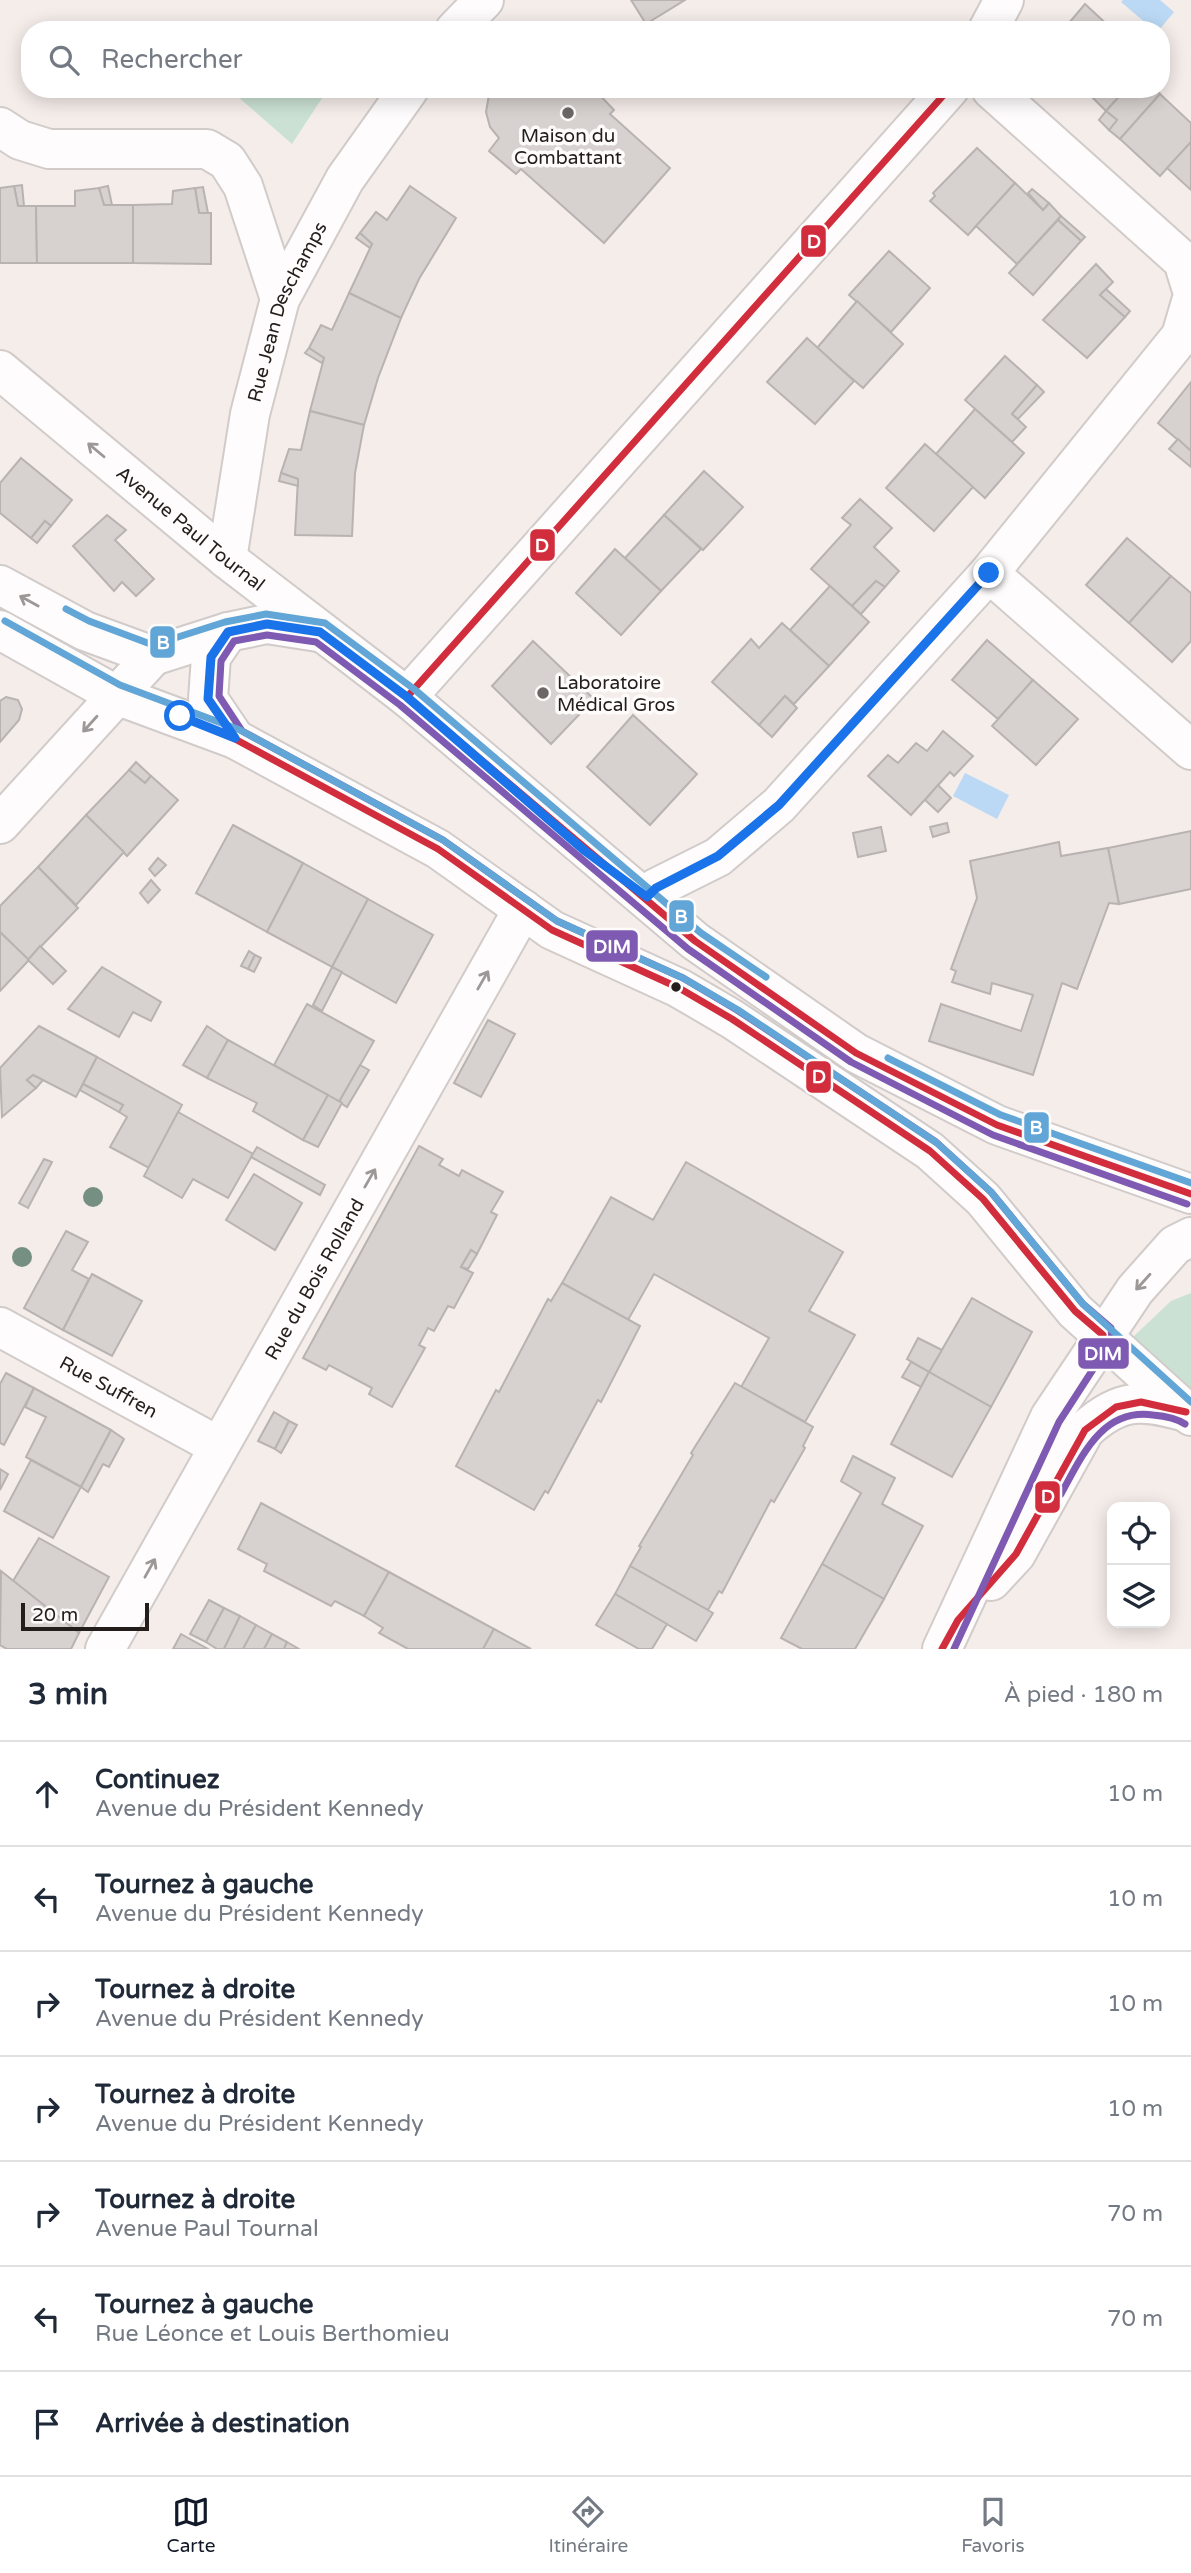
<!DOCTYPE html>
<html lang="fr">
<meta charset="utf-8">
<style>
:root{--surface:#fff;--page:#f6f6f7;--text:#1f2937;--muted:#747a83;--line:#e0e1e3;--accent:#111827}
body{margin:0;font-family:"Varela Round",sans-serif;background:var(--page);color:var(--text)}
.controls{position:absolute;right:21px;bottom:21px;display:grid;overflow:hidden;border-radius:14px;box-shadow:0 4px 18px #0003}
.controls button{width:63px;height:63px;display:grid;place-items:center;padding:0;border:0;border-bottom:2px solid var(--line);background:var(--surface);color:var(--text);font:35px sans-serif}
.scale{position:absolute;left:21px;bottom:18px;width:128px;box-sizing:border-box;padding-left:7px;border:4px solid #231e1c;border-top:0;font-size:19px;line-height:24px;white-space:nowrap;color:#231e1c;-webkit-text-stroke:5px #fefcfb;paint-order:stroke}
.stop{position:absolute;width:21px;height:21px;margin:-16px;border:5px solid #1a73e8;border-radius:50%;background:#fff}
.stop.end{background:#1a73e8;border-color:#fff;box-shadow:0 2px 7px #0008}
.list{margin:0;padding:0;list-style:none}
h2{display:flex;justify-content:space-between;align-items:center;height:91px;margin:0;padding:0 28px;font-size:30px}
h2 small{font-size:23px;font-weight:400;color:var(--muted)}
.list li{display:grid;grid-template-columns:46px 1fr auto;gap:21px;align-items:center;box-sizing:border-box;height:105px;padding:0 28px;border-top:2px solid var(--line)}
.list b{display:block;font-size:26px;white-space:nowrap}
.list p{margin:0;font-size:23px;white-space:nowrap;color:var(--muted)}
.list em{font-size:23px;font-style:normal;color:var(--muted)}
.icon{flex:none;width:38px;height:38px;fill:none;stroke:currentColor;stroke-width:2;stroke-linecap:round;stroke-linejoin:round}
.map{position:relative;flex:none;width:1191px;height:1649px;overflow:hidden}
.search{position:absolute;background:var(--surface);box-shadow:0 4px 18px #0003;left:21px;right:21px;top:21px;height:77px;display:flex;align-items:center;gap:18px;box-sizing:border-box;padding:0 24px;border-radius:28px;color:var(--muted);font-size:26px}
.sheet{height:826px;background:var(--surface)}
nav{display:flex;justify-content:space-around;align-items:center;box-sizing:border-box;height:98px;border-top:2px solid var(--line);background:var(--surface);font-size:19px;color:var(--muted)}
nav a{display:grid;justify-items:center;gap:4px}
nav .on{color:var(--accent)}
.map>svg:first-child{display:block}
</style>
<div class="map">
<svg width="1191" height="1649" viewBox="0 0 1191 1649">
<rect width="100%" height="100%" fill="#f5edea"/>
<!-- green -->
<g fill="#cae1d3">
<path d="M229,89h99l-36,55z"/>
<path d="M1191,1293v97l-60,-51 40,-38z"/>
</g>
<!-- water -->
<g fill="#bbd9f5">
<path d="M1123,0h37l14,12 -15,18h-5l-33,-28z"/>
<path d="M965,773l44,22 -12,24 -44,-23z"/>
</g>
<!-- building -->
<g fill="#d7d1cf" stroke="#b8b3b1" stroke-width="2">
<path d="M631,0h54l-39,24z"/>
<path d="M1085,4l28,26h-50z"/>
<path d="M490,89h104l20,21 -4,4 60,54 -66,75 -83,-74 -5,5 -27,-23 10,-13 -9,-11 -4,-15z"/>
<path d="M1089,89h37l-20,22 -19,-19z"/>
<path d="M1126,89h29l5,5 -40,45 -11,-9 8,-10 -11,-9z"/>
<path d="M1160,94l31,29v19l-31,34 -40,-37z"/>
<path d="M1106,111l11,9 -8,10 -10,-10z"/>
<path d="M1191,142v48l-24,-22z"/>
<path d="M977,148l38,35 -47,52 -38,-34 5,-5 -2,-3z"/>
<path d="M1015,183l28,27 6,-7 12,13 -44,48 -41,-38z"/>
<path d="M22,185l2,21h-6l-4,-20z"/>
<path d="M14,186l4,20h18l1,57h-37v-75z"/>
<path d="M108,186l4,19h-8l-5,-17z"/>
<path d="M410,186l46,32 -37,61 -18,39 -52,-25 23,-49 -12,-11 16,-21 11,8z"/>
<path d="M203,187l5,26h-9l-4,-25z"/>
<path d="M99,188l5,17h29v58h-96l-1,-57h39v-15z"/>
<path d="M195,188l4,25h12v51l-78,-1v-58l39,-1 1,-13z"/>
<path d="M1032,189l17,14 -6,7 -15,-17z"/>
<path d="M1061,216l24,21 -4,4 -23,-21z"/>
<path d="M1058,220l23,21 -48,54 -24,-22z"/>
<path d="M360,233l12,11 -2,4 -14,-10z"/>
<path d="M889,251l41,37 -39,44 -42,-37z"/>
<path d="M1096,264l17,18 -13,13 25,22 -38,41 -44,-38z"/>
<path d="M1106,289l24,22 -5,6 -25,-22z"/>
<path d="M349,293l52,25 -23,60 -14,47 -54,-14 14,-53 -15,-10 12,-23 11,5z"/>
<path d="M857,301l46,43 -40,44 -46,-40z"/>
<path d="M807,338l47,43 -39,43 -48,-42z"/>
<path d="M309,348l15,10 -2,5 -17,-10z"/>
<path d="M1005,356l32,29 -25,29 14,13 -14,15 -47,-42z"/>
<path d="M1191,382v69l-33,-28z"/>
<path d="M1037,385l7,7 -26,27 -6,-5z"/>
<path d="M975,409l49,44 -39,45 -49,-44z"/>
<path d="M310,411l54,14 -9,48 -3,63 -57,-1 3,-56 -17,-6 8,-24 12,1z"/>
<path d="M1178,439l13,12v16l-22,-18z"/>
<path d="M925,444l48,43 -39,44 -48,-43z"/>
<path d="M21,458l51,42 -21,26 -6,-5 -14,17 -31,-25v-30z"/>
<path d="M704,471l39,36 -40,43 -39,-35z"/>
<path d="M281,473l17,6v7l-19,-5z"/>
<path d="M860,499l32,29 -18,19 25,24 -14,16 -9,-6 -24,25 -41,-37 40,-44 -9,-7z"/>
<path d="M107,515l19,15 -11,10 39,39 -18,17 -14,-14 -8,9 -41,-45z"/>
<path d="M664,515l37,34 -40,42 -36,-33z"/>
<path d="M45,521l6,5 -14,17 -6,-5z"/>
<path d="M1127,538l44,38 -42,47 -43,-38z"/>
<path d="M615,549l46,42 -40,44 -45,-42z"/>
<path d="M1171,576l20,17v48l-19,21 -43,-39z"/>
<path d="M876,581l9,6 -24,27 -9,-8z"/>
<path d="M830,586l39,36 -40,44 -39,-36z"/>
<path d="M782,623l47,43 -35,38 -9,-8 -26,29 -47,-43 39,-43 8,9z"/>
<path d="M987,640l46,40 -35,39 -46,-39z"/>
<path d="M533,641l61,58 -43,45 -59,-58z"/>
<path d="M1033,680l45,39 -42,46 -44,-39z"/>
<path d="M785,696l12,12 -25,29 -13,-12z"/>
<path d="M6,697l12,3 4,9 -3,11 -19,22v-41z"/>
<path d="M633,715l64,59 -47,51 -63,-58z"/>
<path d="M943,731l30,25 -19,20 -4,-4 -39,43 -43,-39 20,-21 10,8 18,-20 11,8z"/>
<path d="M136,762l15,14 -6,7 -16,-13z"/>
<path d="M129,770l16,13 6,-7 27,24 -51,56 -41,-41z"/>
<path d="M938,785l13,13 -13,14 -13,-12z"/>
<path d="M86,815l38,37 -48,53 -38,-38z"/>
<path d="M947,823l2,9 -16,5 -3,-10z"/>
<path d="M233,825l70,38 -36,69 -71,-39z"/>
<path d="M881,827l5,24 -28,6 -5,-24z"/>
<path d="M1191,831v58l-72,15 -11,-56z"/>
<path d="M1059,842l2,14 47,-8 11,56 -10,-1 -32,86 -15,-6 -29,92 -104,-34 12,-37 80,27 12,-36 -41,-12 -2,11 -38,-12 4,-11 -5,-2 26,-71 -7,-37z"/>
<path d="M158,858l8,7 -11,11 -6,-7z"/>
<path d="M303,863l65,36 -36,68 -65,-35z"/>
<path d="M38,867l40,41 -50,52 -28,-28v-26z"/>
<path d="M151,880l9,10 -12,13 -8,-10z"/>
<path d="M368,899l65,36 -37,68 -64,-36z"/>
<path d="M0,932l29,28 -29,31z"/>
<path d="M40,946l26,25 -13,13 -25,-24z"/>
<path d="M249,951l6,4 -7,14 -7,-3z"/>
<path d="M255,955l6,3 -7,14 -6,-3z"/>
<path d="M102,967l59,35 -10,19 -18,-9 -14,25 -51,-28z"/>
<path d="M332,967l10,5 -20,39 -9,-6z"/>
<path d="M307,1004l67,37 -35,61 -65,-37z"/>
<path d="M488,1020l27,14 -34,63 -27,-14z"/>
<path d="M39,1026l58,31 -21,40 -43,-22 -6,5 9,8 -34,29 -2,-49z"/>
<path d="M207,1026l21,14 -21,38 -24,-13z"/>
<path d="M228,1040l100,55 -25,45 -50,-29 4,-8 -50,-25z"/>
<path d="M97,1057l85,48 -33,63 -39,-21 17,-30 -8,-5 4,-7 -40,-21z"/>
<path d="M360,1065l9,5 -22,37 -8,-5z"/>
<path d="M33,1075l10,5 -7,8 -9,-8z"/>
<path d="M83,1084l40,21 -4,7 -39,-22z"/>
<path d="M328,1095l14,8 -24,44 -15,-7z"/>
<path d="M178,1112l75,42 -25,44 -35,-19 -11,19 -38,-22z"/>
<path d="M419,1146l24,13 -4,6 20,11 3,-6 41,22 -12,20 6,3 -20,39 -6,-4 -10,17 12,6 -19,35 -6,-2 -14,25 -6,-3 -9,17 6,3 -33,59 -23,-13 3,-6 -43,-23 -3,5 -23,-12z"/>
<path d="M257,1147l68,38 -5,10 -69,-38z"/>
<path d="M44,1159l8,3 -24,46 -9,-5z"/>
<path d="M686,1162l157,90 -34,59 46,24 -50,87 -64,-35 28,-49 -115,-64 -26,46 -66,-37 49,-86 42,23z"/>
<path d="M254,1174l48,29 -27,47 -49,-30z"/>
<path d="M66,1231l22,11 -16,28 17,9 -26,51 -39,-22z"/>
<path d="M471,1250l6,4 -9,15 -7,-2z"/>
<path d="M92,1274l50,27 -30,55 -49,-26z"/>
<path d="M562,1283l78,43 -39,76 -3,-2 -50,93 -3,-2 -11,19 -78,-44 40,-76 3,2 49,-93 3,2z"/>
<path d="M972,1298l60,34 -41,75 -62,-35z"/>
<path d="M918,1338l24,12 -13,22 -22,-13z"/>
<path d="M911,1362l18,10 -8,15 -19,-10z"/>
<path d="M929,1372l62,35 -39,70 -61,-33z"/>
<path d="M6,1373l28,15 -30,57 -4,-2v-59z"/>
<path d="M735,1383l78,44 -10,19 2,2 -31,54 -3,-2 -49,93 -3,-2 -11,19 -78,-44 11,-19 -2,-1 54,-91 -2,-2z"/>
<path d="M34,1388l77,42 -30,57 -55,-30 20,-40 -21,-10z"/>
<path d="M274,1412l15,9 -14,28 -17,-8z"/>
<path d="M289,1421l8,4 -16,28 -6,-4z"/>
<path d="M111,1430l13,9 -15,28 -6,-3 -15,28 -7,-5z"/>
<path d="M853,1456l42,22 -13,26 41,22 -39,73 -62,-35 39,-71 -20,-12z"/>
<path d="M31,1460l50,27 -28,51 -49,-27z"/>
<path d="M0,1469l8,5 -8,16z"/>
<path d="M261,1503l128,69 -25,44 -29,-15 -4,5 -67,-35 3,-7 -29,-15z"/>
<path d="M39,1538l70,39 -30,56 -66,-52z"/>
<path d="M822,1564l62,35 -29,50h-53l-21,-11z"/>
<path d="M630,1566l83,47 -17,28 -81,-47z"/>
<path d="M1,1571l78,62 -8,16h-64l-7,-4z"/>
<path d="M389,1572l105,57 -11,20h-75l-29,-16 4,-5 -19,-12z"/>
<path d="M615,1594l52,30 -15,25h-13l-43,-24z"/>
<path d="M209,1600l15,8 -18,34 -16,-8z"/>
<path d="M224,1608l16,8 -16,33h-7l-11,-7z"/>
<path d="M240,1616l16,9 -13,24h-19z"/>
<path d="M256,1625l16,9 -8,15h-21z"/>
<path d="M494,1629l37,20h-48z"/>
<path d="M181,1634l27,15h-35z"/>
<path d="M272,1634l15,8 -3,7h-20z"/>
<path d="M287,1642l12,7h-15z"/>
</g>
<g fill="none" stroke-linecap="round" stroke-linejoin="round">
<defs>
<g id="street">
<path d="M455,30l29,-30"/>
<path d="M988,30l16,-30"/>
<path d="M991,89l192,172 8,26"/>
<path d="M0,127l20,13 29,9h158l20,12 16,25 37,113"/>
<path id="s1" d="M227,559l23,-145 30,-115 65,-120 64,-90"/>
<path d="M989,573l202,177"/>
<path d="M407,697l542,-608"/>
<path d="M0,824l153,-168"/>
<path d="M647,897l9,-9 62,-31 61,-52 210,-232 192,-237 10,-34"/>
<path id="s2" d="M0,1327l218,119"/>
<path id="s3" d="M105,1649l418,-740"/>
</g>
<g id="secondary">
<path id="s4" d="M0,370l227,189 180,138 288,244 161,112 141,72 194,69"/>
<path d="M0,585l85,46 68,25 75,-24 39,-8 51,8"/>
<path d="M0,630l116,65 119,44 203,110 114,81 127,58 53,31 198,132 53,48 92,112 116,105"/>
<path d="M228,632l-17,25 -3,42 27,40"/>
<path d="M991,1581l25,-27 69,-124c36,-33 57,-30 101,-18"/>
<path d="M942,1649l108,-232 85,-127 40,-45 16,-8"/>
</g>
</defs>
<!-- street casing -->
<use href="#street" stroke="#d1cbc9" stroke-width="42"/>
<!-- secondary casing -->
<use href="#secondary" stroke="#d1cbc9" stroke-width="42"/>
<!-- street -->
<use href="#street" stroke="#fefcfc" stroke-width="38"/>
<!-- secondary -->
<use href="#secondary" stroke="#fefcfc" stroke-width="38"/>
<defs>
<g id="bus-1">
<path d="M407,697l542,-608"/>
<path d="M1103,1335l-28,-24 -92,-112 -53,-48 -198,-132 -53,-31 -127,-58 -114,-81 -203,-110 -27,-40 3,-42 17,-25 39,-8 53,8 87,65 288,244 161,112 141,72 194,69"/>
<path d="M942,1649l16,-29 58,-66 69,-124 31,-23 25,-5 45,10"/>
</g>
<g id="bus-2">
<path d="M1061,1494c21,-38 41,-86 92,-79 11,1 23,3 32,9"/>
<path d="M954,1649l105,-227 53,-82 -1,-12 -28,-24 -92,-112 -55,-50 -199,-132 -54,-32 -126,-57 -114,-81 -201,-109 -23,-35 2,-35 13,-20 33,-6 49,7 84,63 288,244 163,113 142,73 194,69"/>
</g>
<g id="bus-3">
<path d="M66,609l23,12 64,24 72,-23 41,-8 59,9 89,66 287,244 65,44"/>
<path d="M5,621l115,64 120,45 203,110 114,81 126,57 55,32 199,133 54,49 92,112 108,98"/>
<path d="M888,1058l113,57 190,68"/>
</g>
</defs>
<!-- bus-1 casing -->
<use href="#bus-1" stroke="#fefcfb" stroke-width="12"/>
<!-- bus-2 casing -->
<use href="#bus-2" stroke="#fefcfb" stroke-width="12"/>
<!-- bus-3 casing -->
<use href="#bus-3" stroke="#fefcfb" stroke-width="12"/>
<!-- bus-1 -->
<use href="#bus-1" stroke="#d12d3d" stroke-width="7"/>
<!-- bus-2 -->
<use href="#bus-2" stroke="#7e5ab2" stroke-width="7"/>
<!-- bus-3 -->
<use href="#bus-3" stroke="#62a5d7" stroke-width="7"/>
</g>
<!-- trees -->
<g fill="#768f83">
<circle cx="93" cy="1197" r="10"/>
<circle cx="22" cy="1257" r="10"/>
</g>
<!-- one-way arrows -->
<defs><path id="oneway-shaft" d="M-6 0H5M1.5-3L5.5 0L1.5 3" fill="none" stroke-width="1.6" stroke-linecap="round" stroke-linejoin="round" transform="scale(1.75)"/></defs>
<g stroke="#9b9897">
<use href="#oneway-shaft" transform="translate(96 450) rotate(-140)"/>
<use href="#oneway-shaft" transform="translate(29 601) rotate(-151)"/>
<use href="#oneway-shaft" transform="translate(90 724) rotate(132)"/>
<use href="#oneway-shaft" transform="translate(483 980) rotate(-60)"/>
<use href="#oneway-shaft" transform="translate(370 1178) rotate(-60)"/>
<use href="#oneway-shaft" transform="translate(1143 1282) rotate(132)"/>
<use href="#oneway-shaft" transform="translate(150 1568) rotate(-61)"/>
</g>
<g fill="none" stroke-linecap="round" stroke-linejoin="round">
<!-- route -->
<path stroke="#1a73e8" stroke-width="9" d="M180,716l55,22 -27,-39 3,-42 17,-25 39,-8 53,8 87,65 178,154 62,46 9,-9 62,-32 61,-51 210,-232"/>
</g>
<!-- markers -->
<g fill="#6c6664" stroke="#fefcfb" stroke-width="2.5">
<circle cx="568" cy="113" r="7"/>
<circle cx="543" cy="693" r="7"/>
</g>
<circle fill="#231e1c" stroke="#fefcfb" stroke-width="2.5" cx="676" cy="987" r="6"/>
<g text-anchor="middle" stroke-width="7" stroke-linejoin="round" paint-order="stroke">
<!-- poi labels -->
<g font-size="19" fill="#231e1c" stroke="#fefcfb">
<text x="568" y="142">Maison du<tspan x="568" dy="22">Combattant</tspan></text>
<text x="557" y="689" text-anchor="start">Laboratoire<tspan x="557" dy="22">Médical Gros</tspan></text>
</g>
<!-- street labels -->
<g font-size="19" fill="#231e1c" stroke="#fefcfb">
<text dy="7" stroke="none"><textPath href="#s1" startOffset="256">Rue Jean Deschamps</textPath></text>
<text dy="7" stroke="none"><textPath href="#s4" startOffset="248">Avenue Paul Tournal</textPath></text>
<text dy="7" stroke="none"><textPath href="#s3" startOffset="425">Rue du Bois Rolland</textPath></text>
<text dy="7" stroke="none"><textPath href="#s2" startOffset="124">Rue Suffren</textPath></text>
</g>
</g>
<g stroke="#fefcfb" stroke-width="2.5">
<rect x="800" y="224" width="27" height="34" rx="7" fill="#d12d3d"/>
<rect x="529" y="528" width="27" height="34" rx="7" fill="#d12d3d"/>
<rect x="149" y="625" width="27" height="34" rx="7" fill="#62a5d7"/>
<rect x="668" y="899" width="27" height="34" rx="7" fill="#62a5d7"/>
<rect x="585" y="929" width="54" height="34" rx="7" fill="#7e5ab2"/>
<rect x="805" y="1060" width="27" height="34" rx="7" fill="#d12d3d"/>
<rect x="1023" y="1111" width="27" height="33" rx="7" fill="#62a5d7"/>
<rect x="1077" y="1337" width="53" height="33" rx="7" fill="#7e5ab2"/>
<rect x="1034" y="1480" width="27" height="34" rx="7" fill="#d12d3d"/>
</g>
<g font-size="19" text-anchor="middle" font-weight="bold" fill="#fff">
<text x="814" y="248">D</text>
<text x="542" y="552">D</text>
<text x="163" y="649">B</text>
<text x="681" y="923">B</text>
<text x="612" y="953">DIM</text>
<text x="819" y="1083">D</text>
<text x="1036" y="1134">B</text>
<text x="1103" y="1360">DIM</text>
<text x="1048" y="1503">D</text>
</g>
</svg>
<div class="controls">
<button><svg class="icon" aria-label="locate" viewBox="0 0 24 24"><circle cx="12" cy="12" r="6"/><path d="M12 2v4M12 18v4M2 12h4M18 12h4"/></svg></button>
<button><svg class="icon" aria-label="layers" viewBox="0 0 24 24"><path d="M12 4l9 5-9 5-9-5zM3 14l9 5 9-5"/></svg></button>
</div>
<div class="scale">20 m</div>
<div class="stop" style="left:180px;top:716px"></div>
<div class="stop end" style="left:989px;top:573px"></div>
<div class="search"><svg class="icon" aria-label="search" viewBox="0 0 24 24"><circle cx="10" cy="10" r="6"/><path d="M15 15l6 6"/></svg>Rechercher</div>
</div>
<section class="sheet">
<h2>3 min<small>À pied · 180 m</small></h2>
<ul class="list">
<li><svg class="icon" aria-label="ahead" viewBox="0 0 24 24"><path d="M12 20V5M6 11l6-6 6 6"/></svg><div><b>Continuez</b><p>Avenue du Président Kennedy</p></div><em>10 m</em></li>
<li><svg class="icon" aria-label="left" viewBox="0 0 24 24"><path d="M17 20v-9H6M10 6l-5 5 5 5"/></svg><div><b>Tournez à gauche</b><p>Avenue du Président Kennedy</p></div><em>10 m</em></li>
<li><svg class="icon" aria-label="right" viewBox="0 0 24 24"><path d="M7 20v-9h11M14 6l5 5-5 5"/></svg><div><b>Tournez à droite</b><p>Avenue du Président Kennedy</p></div><em>10 m</em></li>
<li><svg class="icon" aria-label="right" viewBox="0 0 24 24"><path d="M7 20v-9h11M14 6l5 5-5 5"/></svg><div><b>Tournez à droite</b><p>Avenue du Président Kennedy</p></div><em>10 m</em></li>
<li><svg class="icon" aria-label="right" viewBox="0 0 24 24"><path d="M7 20v-9h11M14 6l5 5-5 5"/></svg><div><b>Tournez à droite</b><p>Avenue Paul Tournal</p></div><em>70 m</em></li>
<li><svg class="icon" aria-label="left" viewBox="0 0 24 24"><path d="M17 20v-9H6M10 6l-5 5 5 5"/></svg><div><b>Tournez à gauche</b><p>Rue Léonce et Louis Berthomieu</p></div><em>70 m</em></li>
<li><svg class="icon" aria-label="arrive" viewBox="0 0 24 24"><path d="M6 21V4h12l-3 4 3 4H6"/></svg><div><b>Arrivée à destination</b></div></li>
</ul>
</section>
<nav>
<a class="on"><svg class="icon" aria-label="map" viewBox="0 0 24 24"><path d="M3 6l6-2 6 2 6-2v14l-6 2-6-2-6 2zM9 4v14M15 6v14"/></svg>Carte</a>
<a><svg class="icon" aria-label="directions" viewBox="0 0 24 24"><path d="M12 3l9 9-9 9-9-9zM9 14v-3h6M13 9l2 2-2 2"/></svg>Itinéraire</a>
<a><svg class="icon" aria-label="saved" viewBox="0 0 24 24"><path d="M7 4h10v16l-5-4-5 4z"/></svg>Favoris</a>
</nav>
